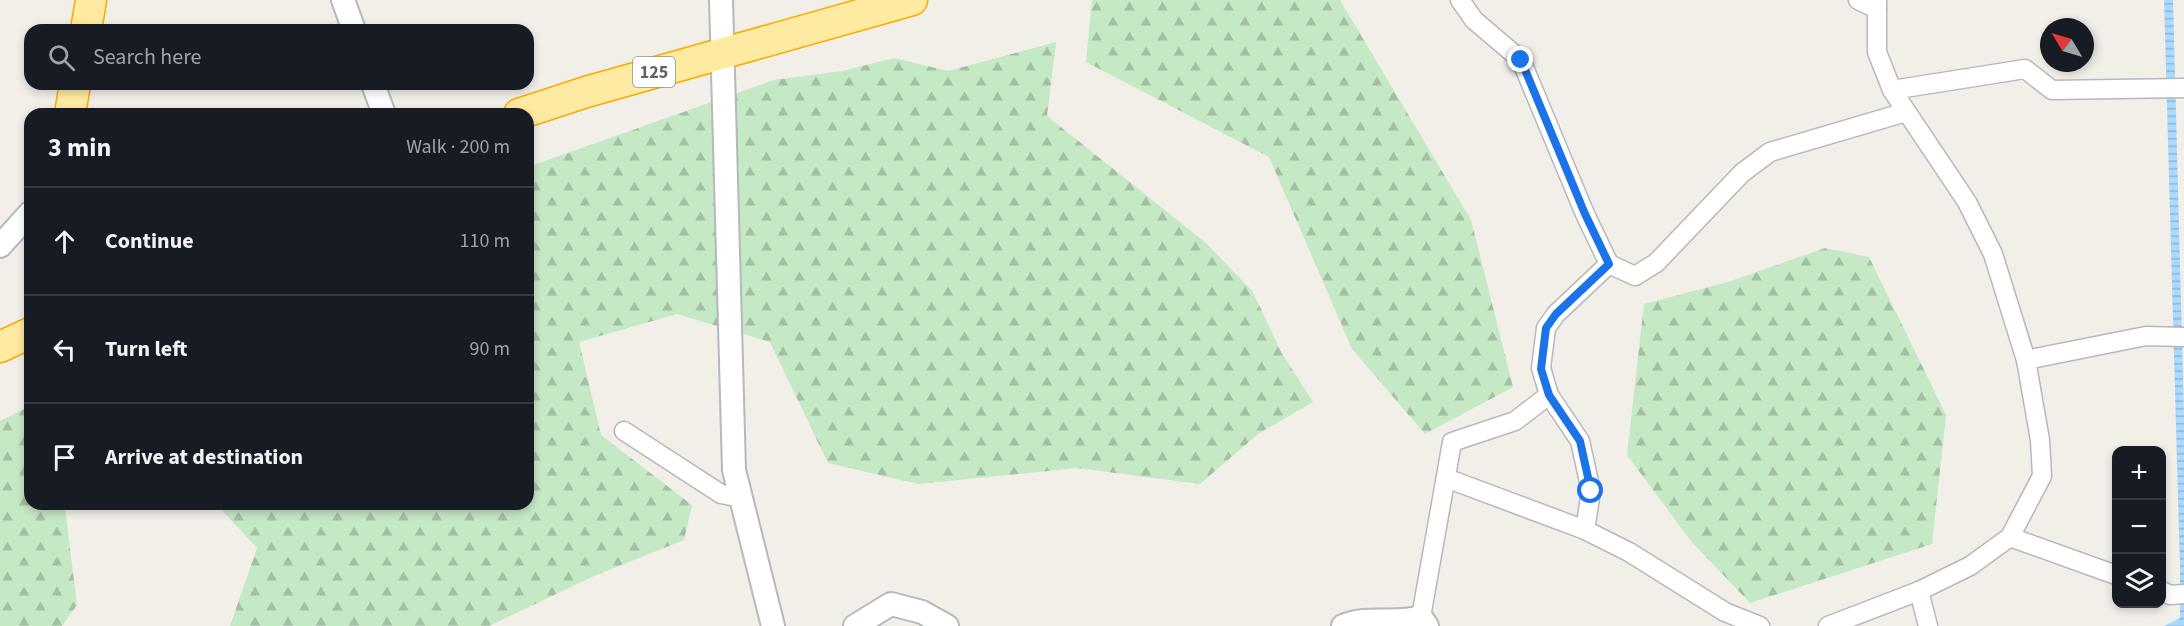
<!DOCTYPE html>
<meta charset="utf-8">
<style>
:root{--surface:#171b24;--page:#242831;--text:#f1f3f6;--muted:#9ea1a6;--line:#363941}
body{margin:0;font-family:"Source Sans 3",sans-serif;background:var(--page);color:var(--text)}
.controls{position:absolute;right:18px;bottom:18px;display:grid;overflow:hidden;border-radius:12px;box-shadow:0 3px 9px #0003}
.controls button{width:54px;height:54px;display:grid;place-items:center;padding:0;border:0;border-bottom:2px solid var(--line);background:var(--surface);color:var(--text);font:30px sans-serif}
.compass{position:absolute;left:2040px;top:18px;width:54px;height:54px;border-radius:50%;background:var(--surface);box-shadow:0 3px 9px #0003;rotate:308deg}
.stop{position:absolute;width:18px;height:18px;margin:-14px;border:4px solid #1a73e8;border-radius:50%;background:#fff}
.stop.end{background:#1a73e8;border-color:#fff;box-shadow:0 2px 6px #0008}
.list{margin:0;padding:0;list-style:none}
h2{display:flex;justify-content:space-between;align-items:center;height:78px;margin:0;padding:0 24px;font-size:26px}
h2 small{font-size:20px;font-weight:400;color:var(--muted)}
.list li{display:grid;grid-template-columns:39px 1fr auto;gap:18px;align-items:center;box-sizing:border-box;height:108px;padding:0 24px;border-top:2px solid var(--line)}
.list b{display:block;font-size:22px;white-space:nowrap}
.list em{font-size:20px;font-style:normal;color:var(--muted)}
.icon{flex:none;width:33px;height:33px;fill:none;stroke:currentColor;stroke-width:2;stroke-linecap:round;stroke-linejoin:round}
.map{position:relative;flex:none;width:2184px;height:626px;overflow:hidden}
.search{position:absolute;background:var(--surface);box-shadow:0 3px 9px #0003;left:24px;top:24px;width:510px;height:66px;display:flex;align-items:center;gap:15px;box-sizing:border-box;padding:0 21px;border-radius:18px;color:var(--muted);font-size:22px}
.panel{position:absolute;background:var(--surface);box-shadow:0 3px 9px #0003;left:24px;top:108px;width:510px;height:402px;border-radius:18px}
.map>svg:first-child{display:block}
</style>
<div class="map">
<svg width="2184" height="626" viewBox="0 0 2184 626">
<defs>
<pattern id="forest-firs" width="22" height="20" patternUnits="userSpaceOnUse" patternTransform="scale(1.5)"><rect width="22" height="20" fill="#c5e8c5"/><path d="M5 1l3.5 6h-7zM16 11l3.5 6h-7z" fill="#a3c0a4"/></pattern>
<pattern id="water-rules" width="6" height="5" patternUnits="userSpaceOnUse" patternTransform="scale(1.5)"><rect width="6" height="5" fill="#aadaff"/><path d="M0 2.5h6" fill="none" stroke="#8eb4d2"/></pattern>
</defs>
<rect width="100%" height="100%" fill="#f1efe8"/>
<!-- forest -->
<g fill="url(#forest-firs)">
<path d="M1092,0h248l131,220 42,167 -88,47 -73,-85 -83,-192 -183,-95z"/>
<path d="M1056,42l-9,74 159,127 47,49 28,60 32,50 -55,32 -58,50 -123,-16 -159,16 -90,-21 -58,-121 -93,-28 -98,28 22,93 91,70 -8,35 -90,36 -105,50h-259l27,-78 -41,-44h312v-337l246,-87 68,-9 52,-13 54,13z"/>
<path d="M1825,248l44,9 77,158 -14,129 -182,59 -60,-63 -63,-85 17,-151 84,-22z"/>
<path d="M30,406v98h42l-7,3 12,98 -15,21h-62v-205z"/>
</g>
<!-- water -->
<path fill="url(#water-rules)" d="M2164,0h9l11,416v210h-20l16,-8v-50z"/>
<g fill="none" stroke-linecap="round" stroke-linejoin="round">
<defs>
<g id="minor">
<path d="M1858,0l19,9"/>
<path d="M1892,90l133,-21 27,21 132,-2"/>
<path d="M1609,264l26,12 21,-13 86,-90 28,-21 136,-40"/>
<path d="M2026,360l120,-24 38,1"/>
<path d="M1549,395l31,46 11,50 -6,39"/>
<path d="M624,431l97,63 20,4"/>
<path d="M1446,478l139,52 44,22 96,60 35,14"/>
<path d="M2010,537l106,38"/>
<path d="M1919,591l9,35"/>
<path d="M2162,591l8,4 14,-1"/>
<path d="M1421,617l31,-175 63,-21 34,-26 -8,-27 5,-40 10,-14 53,-50 -24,-50 -64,-154 -47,-40 -14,-20"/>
<path d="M1828,626l91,-35 51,-25 40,-29 32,-61 -2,-36 -14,-80 -33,-106 -26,-52 -75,-112 -15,-38v-52"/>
</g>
<g id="tertiary">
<path d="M343,0l11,30"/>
<path d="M721,0l13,470 39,156"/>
<path d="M373,84l11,30"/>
<path d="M0,246l30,-33"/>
<path d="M855,626l36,-22 31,8 25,14"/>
<path d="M1343,626c24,-11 52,-1 78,-9l6,9"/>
</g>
<g id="trunk">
<path d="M86,30l5,-30"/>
<path d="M70,114l5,-30"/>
<path d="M519,114l67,-22 326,-92"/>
<path d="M0,347l30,-14"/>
</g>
</defs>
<!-- minor casing -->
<use href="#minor" stroke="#b5b8bc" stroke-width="21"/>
<!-- tertiary casing -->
<use href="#tertiary" stroke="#b5b8bc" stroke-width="26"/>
<!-- trunk casing -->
<use href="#trunk" stroke="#f9ab00" stroke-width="33"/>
<!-- minor -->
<use href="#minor" stroke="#fff" stroke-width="18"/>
<!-- tertiary -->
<use href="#tertiary" stroke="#fff" stroke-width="22"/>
<!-- trunk -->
<use href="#trunk" stroke="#feeaa1" stroke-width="30"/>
</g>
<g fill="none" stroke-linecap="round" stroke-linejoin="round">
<!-- route -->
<path stroke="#1a73e8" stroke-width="8" d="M1521,60l64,154 24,50 -53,50 -10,14 -5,41 8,26 31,46 11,50"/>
</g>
<g text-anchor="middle" stroke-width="6" stroke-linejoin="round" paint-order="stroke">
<!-- shield labels -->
<rect fill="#fff" stroke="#8f9295" stroke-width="1.5" x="633" y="57" width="42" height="30" rx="4.5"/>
<g font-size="18" font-weight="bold" fill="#5f6368">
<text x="654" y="78">125</text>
</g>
</g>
</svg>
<div class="controls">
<button>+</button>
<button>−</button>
<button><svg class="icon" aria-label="layers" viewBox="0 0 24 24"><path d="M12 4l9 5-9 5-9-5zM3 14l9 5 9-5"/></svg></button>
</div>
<svg class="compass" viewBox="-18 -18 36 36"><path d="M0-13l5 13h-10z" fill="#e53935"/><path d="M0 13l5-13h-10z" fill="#9ea1a6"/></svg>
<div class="stop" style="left:1591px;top:491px"></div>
<div class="stop end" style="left:1521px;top:60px"></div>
<div class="search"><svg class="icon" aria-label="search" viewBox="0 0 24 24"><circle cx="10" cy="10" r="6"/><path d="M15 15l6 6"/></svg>Search here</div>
<section class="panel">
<h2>3 min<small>Walk · 200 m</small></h2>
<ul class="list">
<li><svg class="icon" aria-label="ahead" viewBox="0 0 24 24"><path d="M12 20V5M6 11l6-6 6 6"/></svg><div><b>Continue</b></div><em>110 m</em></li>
<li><svg class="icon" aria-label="left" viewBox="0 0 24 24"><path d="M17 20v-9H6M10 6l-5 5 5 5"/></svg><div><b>Turn left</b></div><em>90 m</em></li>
<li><svg class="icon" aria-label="arrive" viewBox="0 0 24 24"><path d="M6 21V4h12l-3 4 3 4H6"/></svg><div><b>Arrive at destination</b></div></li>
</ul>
</section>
</div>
